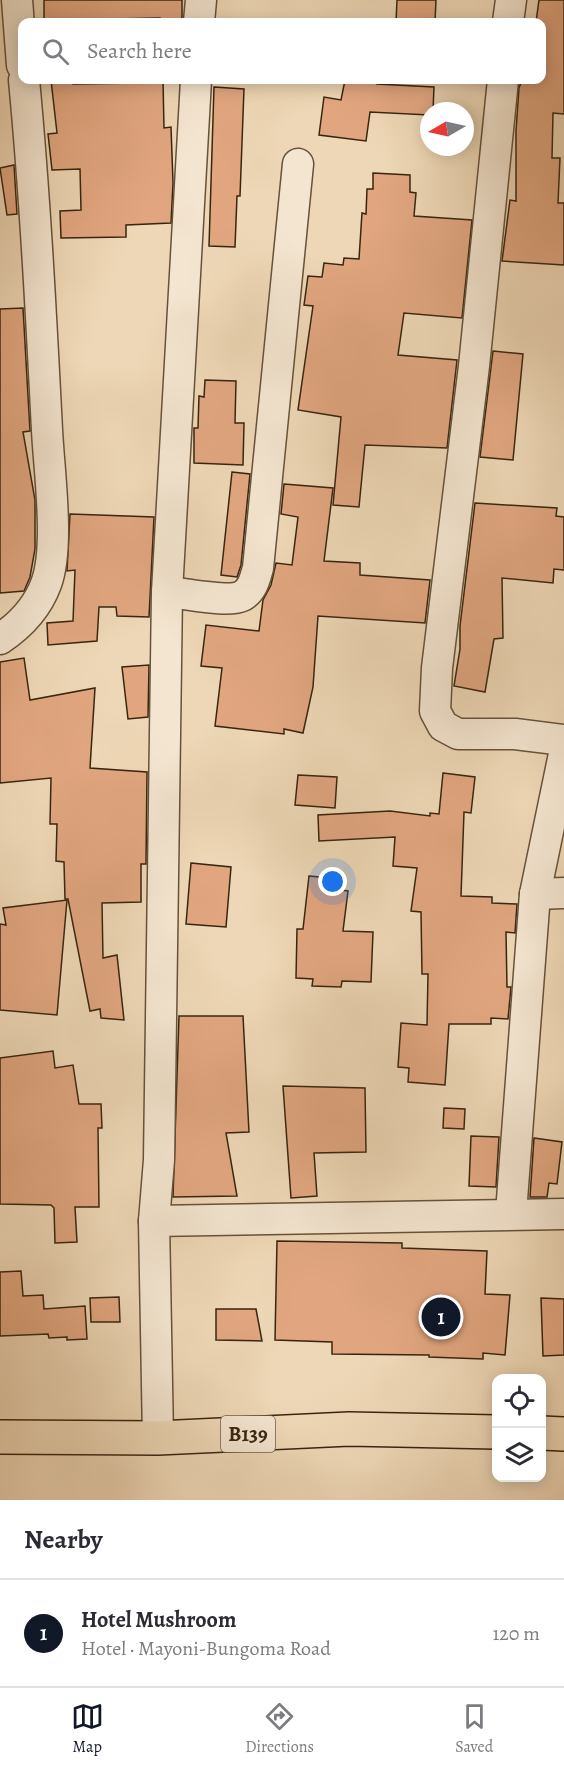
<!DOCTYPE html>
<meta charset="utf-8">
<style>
:root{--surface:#fff;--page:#f2f2f3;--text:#2b2b33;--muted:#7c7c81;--line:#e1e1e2;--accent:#111827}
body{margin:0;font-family:Alegreya,serif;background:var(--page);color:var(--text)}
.controls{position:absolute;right:18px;bottom:18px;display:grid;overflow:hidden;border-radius:12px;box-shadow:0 3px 15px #0003}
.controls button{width:54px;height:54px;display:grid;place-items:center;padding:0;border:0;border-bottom:2px solid var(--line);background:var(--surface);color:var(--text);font:30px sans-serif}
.compass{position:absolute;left:420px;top:102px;width:54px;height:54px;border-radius:50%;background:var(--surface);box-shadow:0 3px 15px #0003;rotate:261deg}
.you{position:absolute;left:333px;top:882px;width:21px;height:21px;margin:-15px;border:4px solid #fff;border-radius:50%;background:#1a73e8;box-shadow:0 0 0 9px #1a73e833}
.badge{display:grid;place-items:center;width:39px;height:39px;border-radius:50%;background:var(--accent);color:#fff;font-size:20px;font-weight:700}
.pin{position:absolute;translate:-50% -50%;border:3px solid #fff;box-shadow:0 2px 6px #0006}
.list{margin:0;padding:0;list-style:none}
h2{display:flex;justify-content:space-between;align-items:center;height:78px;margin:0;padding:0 24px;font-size:26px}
h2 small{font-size:20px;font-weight:400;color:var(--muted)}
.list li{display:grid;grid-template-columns:39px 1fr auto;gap:18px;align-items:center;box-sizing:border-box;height:108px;padding:0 24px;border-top:2px solid var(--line)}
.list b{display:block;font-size:22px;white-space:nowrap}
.list p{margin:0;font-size:20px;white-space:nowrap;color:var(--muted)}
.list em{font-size:20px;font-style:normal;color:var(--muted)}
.icon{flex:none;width:33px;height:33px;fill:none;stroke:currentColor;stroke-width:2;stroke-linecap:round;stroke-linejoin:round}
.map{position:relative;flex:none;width:564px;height:1500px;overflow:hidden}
.search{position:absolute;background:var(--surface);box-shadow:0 3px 15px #0003;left:18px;right:18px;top:18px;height:66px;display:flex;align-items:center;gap:15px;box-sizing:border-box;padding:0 21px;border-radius:12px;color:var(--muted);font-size:22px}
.sheet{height:186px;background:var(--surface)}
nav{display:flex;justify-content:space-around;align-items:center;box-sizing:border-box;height:84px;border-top:2px solid var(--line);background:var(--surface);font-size:16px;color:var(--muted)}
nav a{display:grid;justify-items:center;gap:3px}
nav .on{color:var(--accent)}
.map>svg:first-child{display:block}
</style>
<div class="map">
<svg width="564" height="1500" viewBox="0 0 564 1500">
<rect width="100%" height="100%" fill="#eed7b6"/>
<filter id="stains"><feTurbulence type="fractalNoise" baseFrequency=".00333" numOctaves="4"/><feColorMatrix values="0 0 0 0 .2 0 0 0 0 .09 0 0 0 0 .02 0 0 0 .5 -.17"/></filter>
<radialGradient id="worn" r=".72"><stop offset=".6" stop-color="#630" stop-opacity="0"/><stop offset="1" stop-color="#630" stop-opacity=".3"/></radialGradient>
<!-- building -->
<g fill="#e1a680" stroke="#382510" stroke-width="1.5">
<path d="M44,0h138v22h-22v-4l-48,1v3h-68z"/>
<path d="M397,0h39l-1,22h-39z"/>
<path d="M539,0h25v114l-11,-1 -1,45h8l-2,45h6v62l-62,-4 8,-61 6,1v-70l3,-43 3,-8h20v-58h-6z"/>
<path d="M51,80h21l1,4 66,-1v-3h24l1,48 7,-1 2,56 -2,40 -45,2v12l-65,1 -1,-27 21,-1 -1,-41 -28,1 -4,-36 9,-1z"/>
<path d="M345,80h33l-1,4 57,3 -1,24h-4v4l-59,-3 -4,29 -47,-6 5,-38 17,3z"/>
<path d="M214,87l30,2 -4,107h-3l-2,51 -26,-1z"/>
<path d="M14,165l3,49 -10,1 -7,-47z"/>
<path d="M373,173l37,2v17l6,1 -2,23 58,4 -10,98 -58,-5 -6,42 59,5 -10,88 -82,-3 -6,62 -26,-2 8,-88 -43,-7 15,-104 -9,-1 4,-29 14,1 2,-14 19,2 1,-7 15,1 3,-46 4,1 1,-25h6z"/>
<path d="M23,308l7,123 -7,1 12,68v49l-5,28 -6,14 -24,2v-284z"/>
<path d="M493,351l30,3 -10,106 -33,-3z"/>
<path d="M205,380l31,1 -1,42h9l-1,42 -49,-2v-35h4l1,-32 5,1z"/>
<path d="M232,472l18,2 -9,91 -4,12 -16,-2z"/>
<path d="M284,484l49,4 -9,73 36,2v12l70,5 -5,43 -107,-7 -5,71 -10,46 -19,-4v5l-69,-8 7,-58 -21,-2 5,-41 53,6 4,-31 8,-15 5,-22 16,2 6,-48 -17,-3z"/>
<path d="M475,503l82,5 -1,8 8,1v53l-10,-1 -1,14 -51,-5 1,60 -9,1 -9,53 -31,-6 6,-37v-23z"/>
<path d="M70,514l84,3 -5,100 -32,-1 -1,-9h-17l-2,34 -49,4 -1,-22 26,-2 2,-51 -8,1z"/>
<path d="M24,658l6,42 65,-12 -5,80 57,4 -1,92h-5v38l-39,1 1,55 14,-3 7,65 -23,-2 -1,-9 -10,2 -22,-112h-3l-1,-37 -8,-1 1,-37h-7l1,-46 -51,5v-121z"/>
<path d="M149,665l-1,52 -20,2 -6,-52z"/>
<path d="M443,773l32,4 -4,36 -7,-1 -3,84 31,1v6l25,1 -2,29 -9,-1 1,55h4l-3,32 -17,-1v6h-42l-4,61 -37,-3 1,-14 -11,-1 3,-44 26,2 1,-51h-6l-1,-62 -10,-1 6,-43 -24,-2 2,-29 -76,4 -1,-26 72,-4 40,5v-3l9,1z"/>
<path d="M298,775l39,2 -2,31 -40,-3z"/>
<path d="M191,863l40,4 -5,60 -40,-3z"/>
<path d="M309,876l33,3 -1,11 7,1 -5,40 30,1 -2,50 -29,-1 -1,6 -29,-1 1,-7 -17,-1 1,-49h6z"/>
<path d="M67,900l-10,115 -57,-5v-86l6,1 -3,-17z"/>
<path d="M179,1016h64l6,116 -23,1 11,63 -64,1z"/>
<path d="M53,1051l2,17 18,-3 6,39h22l1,24h-4l1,79h-24l2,35 -22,1 -1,-35 -3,-3 -51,-1v-146z"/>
<path d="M283,1086l82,2 1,64 -52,1 3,43 -26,2z"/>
<path d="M444,1108l21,1 -1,20 -21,-1z"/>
<path d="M471,1136l28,1 -3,50 -27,-1z"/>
<path d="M534,1138l28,4 -5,42 -8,-1 -2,14h-17z"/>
<path d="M277,1241l125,2v5l85,3 -2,43 25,1 -5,60 -22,-2v6l-54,-2v-2l-97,-1v-12l-57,-2z"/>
<path d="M21,1271l2,25 20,-1 1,14 41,-3 2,33 -20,1v-3l-18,1 -1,-4 -48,2v-64z"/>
<path d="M119,1297l1,25h-29l-1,-24z"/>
<path d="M541,1298l23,1v56l-21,1z"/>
<path d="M216,1309h40l6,32 -46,-1z"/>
</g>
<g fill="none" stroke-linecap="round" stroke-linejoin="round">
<defs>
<g id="minor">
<path d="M17,0l5,65"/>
<path d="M199,22l2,-22"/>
<path d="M508,22l3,-22"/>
<path d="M503,80l-29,286 -37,302 -2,43 8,15 15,8h57l49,6"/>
<path d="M167,592l29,-512"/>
<path d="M0,639c21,-14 37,-31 46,-55 14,-37 3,-113 1,-154 -6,-117 -12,-234 -23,-350"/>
<path d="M535,894l29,-1"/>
<path d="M511,1213l24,-319 29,-140"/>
<path d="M154,1221l5,-61 8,-568c18,1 61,11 75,4 11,-6 13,-18 16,-28l40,-404"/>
<path d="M158,1438l-4,-217 410,-7"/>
</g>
<g id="primary">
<path d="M542,1433l22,1"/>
<path d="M0,1437l158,1 191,-9 147,3"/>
</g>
</defs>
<!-- minor casing -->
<use href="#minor" stroke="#66523a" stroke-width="33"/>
<!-- primary casing -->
<use href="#primary" stroke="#382510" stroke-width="36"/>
<!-- minor -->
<use href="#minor" stroke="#f4e5d0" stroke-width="30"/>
<!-- primary -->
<use href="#primary" stroke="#eed7b6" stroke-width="33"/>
</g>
<g text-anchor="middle" stroke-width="4.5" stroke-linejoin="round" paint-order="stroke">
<!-- shield labels -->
<rect fill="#f4e5d0" stroke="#705f4a" stroke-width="1.5" x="221" y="1416" width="54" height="36" rx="4.5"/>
<g font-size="21" font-weight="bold" fill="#382510">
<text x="248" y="1441">B139</text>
</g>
</g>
<rect width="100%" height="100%" filter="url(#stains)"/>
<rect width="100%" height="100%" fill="url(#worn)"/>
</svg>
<div class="controls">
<button><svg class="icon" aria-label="locate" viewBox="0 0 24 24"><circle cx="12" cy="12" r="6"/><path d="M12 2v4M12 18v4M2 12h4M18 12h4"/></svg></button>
<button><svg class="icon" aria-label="layers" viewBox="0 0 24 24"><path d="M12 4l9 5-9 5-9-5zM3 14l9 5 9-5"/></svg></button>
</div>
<svg class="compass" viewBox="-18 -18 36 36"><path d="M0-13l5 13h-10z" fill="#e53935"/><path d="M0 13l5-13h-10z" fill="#7c7c81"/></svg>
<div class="you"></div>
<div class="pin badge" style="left:441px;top:1317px">1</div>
<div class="search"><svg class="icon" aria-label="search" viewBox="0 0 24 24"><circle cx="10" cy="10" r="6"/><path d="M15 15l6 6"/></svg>Search here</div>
</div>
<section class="sheet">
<h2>Nearby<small></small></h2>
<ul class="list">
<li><span class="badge">1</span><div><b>Hotel Mushroom</b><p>Hotel · Mayoni-Bungoma Road</p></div><em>120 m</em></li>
</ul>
</section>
<nav>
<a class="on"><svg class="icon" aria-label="map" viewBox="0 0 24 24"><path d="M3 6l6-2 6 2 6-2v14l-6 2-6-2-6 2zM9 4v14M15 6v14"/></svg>Map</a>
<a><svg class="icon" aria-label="directions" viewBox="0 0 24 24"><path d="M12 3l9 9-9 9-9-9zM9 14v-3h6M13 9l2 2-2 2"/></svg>Directions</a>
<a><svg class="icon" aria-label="saved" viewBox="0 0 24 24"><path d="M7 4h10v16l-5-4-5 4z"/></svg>Saved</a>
</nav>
